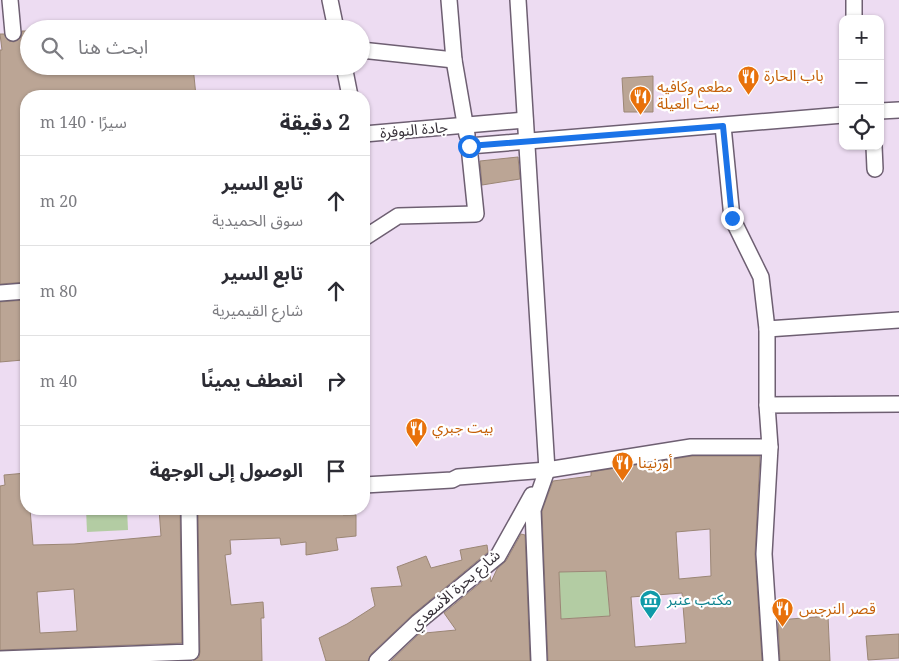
<!DOCTYPE html>
<html lang="ar">
<meta charset="utf-8">
<style>
:root{--surface:#fff;--page:#f2f2f3;--text:#2b2b33;--muted:#7c7c81;--line:#e1e1e2}
body{margin:0;font-family:"Noto Serif","Noto Sans Arabic",serif;background:var(--page);color:var(--text);direction:rtl}
.controls{position:absolute;right:15px;top:15px;display:grid;overflow:hidden;border-radius:10px;box-shadow:0 1px 4px #0004}
.controls button{width:45px;height:45px;display:grid;place-items:center;padding:0;border:0;border-bottom:1px solid var(--line);background:var(--surface);color:var(--text);font:25px sans-serif}
.stop{position:absolute;width:15px;height:15px;margin:-11px;border:4px solid #1a73e8;border-radius:50%;background:#fff}
.stop.end{background:#1a73e8;border-color:#fff;box-shadow:0 1px 5px #0008}
.list{margin:0;padding:0;list-style:none}
h2{display:flex;justify-content:space-between;align-items:center;height:65px;margin:0;padding:0 20px;font-size:21px}
h2 small{font-size:16px;font-weight:400;color:var(--muted)}
.list li{display:grid;grid-template-columns:32px 1fr auto;gap:15px;align-items:center;box-sizing:border-box;height:90px;padding:0 20px;border-top:1px solid var(--line)}
.list b{display:block;font-size:19px;white-space:nowrap}
.list p{margin:0;font-size:16px;white-space:nowrap;color:var(--muted)}
.list em{font-size:16px;font-style:normal;color:var(--muted)}
.icon{flex:none;width:28px;height:28px;fill:none;stroke:currentColor;stroke-width:2;stroke-linecap:round;stroke-linejoin:round}
.map{position:relative;flex:none;width:899px;height:661px;overflow:hidden;direction:ltr}
.search{position:absolute;background:var(--surface);box-shadow:0 1px 4px #0004;left:20px;top:20px;width:350px;height:55px;display:flex;align-items:center;gap:12px;box-sizing:border-box;padding:0 18px;border-radius:28px;color:var(--muted);font-size:19px}
.panel{position:absolute;background:var(--surface);box-shadow:0 1px 4px #0004;left:20px;top:90px;width:350px;height:425px;border-radius:20px;direction:rtl}
.map>svg:first-child{display:block}
</style>
<div class="map">
<svg width="899" height="661" viewBox="0 0 899 661">
<rect width="100%" height="100%" fill="#eddcf2"/>
<!-- green -->
<g fill="#b3cca3">
<path d="M86,509h41l1,21 -41,2z"/>
<path d="M606,571l4,45 -49,3 -2,-47z"/>
</g>
<!-- building -->
<g fill="#bba595" stroke="#9b8675" fill-rule="evenodd">
<path d="M22,31h7v35h164l3,30h-170v186l-26,2v-234h2l-2,-16h4l5,7 5,1 7,-5z"/>
<path d="M653,76v36h-29l-2,-34z"/>
<path d="M518,157l2,22 -38,6 -2,-24z"/>
<path d="M26,300v40h-4l1,20 -23,2v-60z"/>
<path d="M692,456h68l-5,98 7,107h-214l-6,-150 11,-30 38,-5v-4zM710,529l1,47 -32,3 -3,-47zM606,571l4,45 -49,3 -2,-47zM682,593l4,50 -51,4 -4,-50z"/>
<path d="M26,473v36h4l3,36 41,-1 87,-8 -2,-27h21l2,134 -182,7v-164l5,-1 -1,-10zM74,589l3,42 -37,2 -3,-41z"/>
<path d="M198,509h145v6h13v21l-20,2 2,12 -32,5v-13l-25,3 -1,-7 -50,2 1,14 -6,1 6,50 32,-3 1,16h-3l1,43h-69l6,-4 1,-5z"/>
<path d="M521,534l4,1 5,126h-139l32,-31 2,3 31,-3 -12,-17 46,-38 1,7 6,-13 9,-8z"/>
<path d="M487,545l1,7 -76,63 -41,39 -3,7h-42l-7,-23 28,-14 28,-18 -4,-18 31,-2 -5,-19 29,-11 5,12 31,-8 -2,-10z"/>
<path d="M828,616l2,45h-50l-2,-41z"/>
<path d="M899,634v24l-31,2 -2,-24z"/>
</g>
<g fill="none" stroke-linecap="round" stroke-linejoin="round">
<defs>
<g id="street">
<path d="M10,0l3,33"/>
<path d="M330,0l6,29"/>
<path d="M449,0l5,60 13,75"/>
<path d="M518,0l29,470 -14,40 6,151"/>
<path d="M854,0v19"/>
<path d="M361,50l93,10"/>
<path d="M344,66l6,30"/>
<path d="M880,111l19,-1"/>
<path d="M723,126l9,92 29,59 6,52 132,-9"/>
<path d="M364,134l161,-14"/>
<path d="M874,146l1,23"/>
<path d="M364,238l34,-22 78,-2 -7,-68 374,-31"/>
<path d="M0,293l26,-2"/>
<path d="M767,329v76"/>
<path d="M364,485l88,-5 6,-3 89,-7 144,-23h79"/>
<path d="M0,659l191,-7 -2,-143"/>
<path d="M377,661l41,-39 80,-66 34,-61"/>
<path d="M771,661l-7,-107 6,-107 -3,-42 132,-1"/>
</g>
</defs>
<!-- street casing -->
<use href="#street" stroke="#6e5f72" stroke-width="18"/>
<!-- street -->
<use href="#street" stroke="#fff" stroke-width="15"/>
</g>
<g fill="none" stroke-linecap="round" stroke-linejoin="round">
<!-- route -->
<path stroke="#1a73e8" stroke-width="6" d="M469,146l254,-20 9,92"/>
</g>
<!-- icons -->
<defs>
<symbol id="restaurant-pin" viewBox="-11 -11 22 30"><path d="M0 17L-7.5 6A9.5 9.5 0 1 1 7.5 6Z" fill="#e8710a" stroke="#fff"/><path d="M-5-6h1v4h1v-4h1v4h1v-4h1v5L-1.5 .5V6h-2V.5L-5-1ZM5-6V6H3V1.5H1.5Q1.5-4 5-6Z" fill="#fff"/></symbol>
<symbol id="museum-pin" viewBox="-11 -11 22 30"><path d="M0 17L-7.5 6A9.5 9.5 0 1 1 7.5 6Z" fill="#0f9aa8" stroke="#fff"/><path d="M0-6L6-3V-2H-6V-3ZM-5-1h2V3h-2ZM-1-1h2V3h-2ZM3-1h2V3H3ZM-6 4H6V6H-6Z" fill="#fff"/></symbol>
</defs>
<g fill-rule="evenodd">
<use href="#restaurant-pin" x="736" y="64" width="25" height="34"/>
<use href="#restaurant-pin" x="628" y="84" width="25" height="34"/>
<use href="#restaurant-pin" x="404" y="416" width="25" height="34"/>
<use href="#restaurant-pin" x="610" y="450" width="25" height="34"/>
<use href="#museum-pin" x="638" y="588" width="25" height="34"/>
<use href="#restaurant-pin" x="770" y="596" width="25" height="34"/>
</g>
<g text-anchor="middle" stroke-width="4.5" stroke-linejoin="round" paint-order="stroke">
<!-- food labels -->
<g font-size="15" fill="#c56008" stroke="#fff" text-anchor="start">
<text x="764" y="81">باب الحارة</text>
<text x="657" y="92">مطعم وكافيه<tspan x="657" dy="17">بيت العيلة</tspan></text>
<text x="432" y="433">بيت جبري</text>
<text x="638" y="468">أورنينا</text>
<text x="799" y="614">قصر النرجس</text>
</g>
<!-- street labels -->
<g font-size="15" fill="#363038" stroke="#fff">
<text transform="translate(414 130) rotate(-5)" y="5">جادة النوفرة</text>
<text transform="translate(455 590) rotate(-41)" y="5">شارع بحرة الأسعدي</text>
</g>
<!-- culture labels -->
<g font-size="15" fill="#0d838f" stroke="#fff" text-anchor="start">
<text x="667" y="605">مكتب عنبر</text>
</g>
</g>
</svg>
<div class="controls">
<button>+</button>
<button>−</button>
<button><svg class="icon" aria-label="locate" viewBox="0 0 24 24"><circle cx="12" cy="12" r="6"/><path d="M12 2v4M12 18v4M2 12h4M18 12h4"/></svg></button>
</div>
<div class="stop" style="left:469px;top:146px"></div>
<div class="stop end" style="left:732px;top:218px"></div>
<div class="search"><svg class="icon" aria-label="search" viewBox="0 0 24 24"><circle cx="10" cy="10" r="6"/><path d="M15 15l6 6"/></svg>ابحث هنا</div>
<section class="panel">
<h2>2 دقيقة<small>سيرًا · 140 m</small></h2>
<ul class="list">
<li><svg class="icon" aria-label="ahead" viewBox="0 0 24 24"><path d="M12 20V5M6 11l6-6 6 6"/></svg><div><b>تابع السير</b><p>سوق الحميدية</p></div><em>20 m</em></li>
<li><svg class="icon" aria-label="ahead" viewBox="0 0 24 24"><path d="M12 20V5M6 11l6-6 6 6"/></svg><div><b>تابع السير</b><p>شارع القيميرية</p></div><em>80 m</em></li>
<li><svg class="icon" aria-label="right" viewBox="0 0 24 24"><path d="M7 20v-9h11M14 6l5 5-5 5"/></svg><div><b>انعطف يمينًا</b></div><em>40 m</em></li>
<li><svg class="icon" aria-label="arrive" viewBox="0 0 24 24"><path d="M6 21V4h12l-3 4 3 4H6"/></svg><div><b>الوصول إلى الوجهة</b></div></li>
</ul>
</section>
</div>
